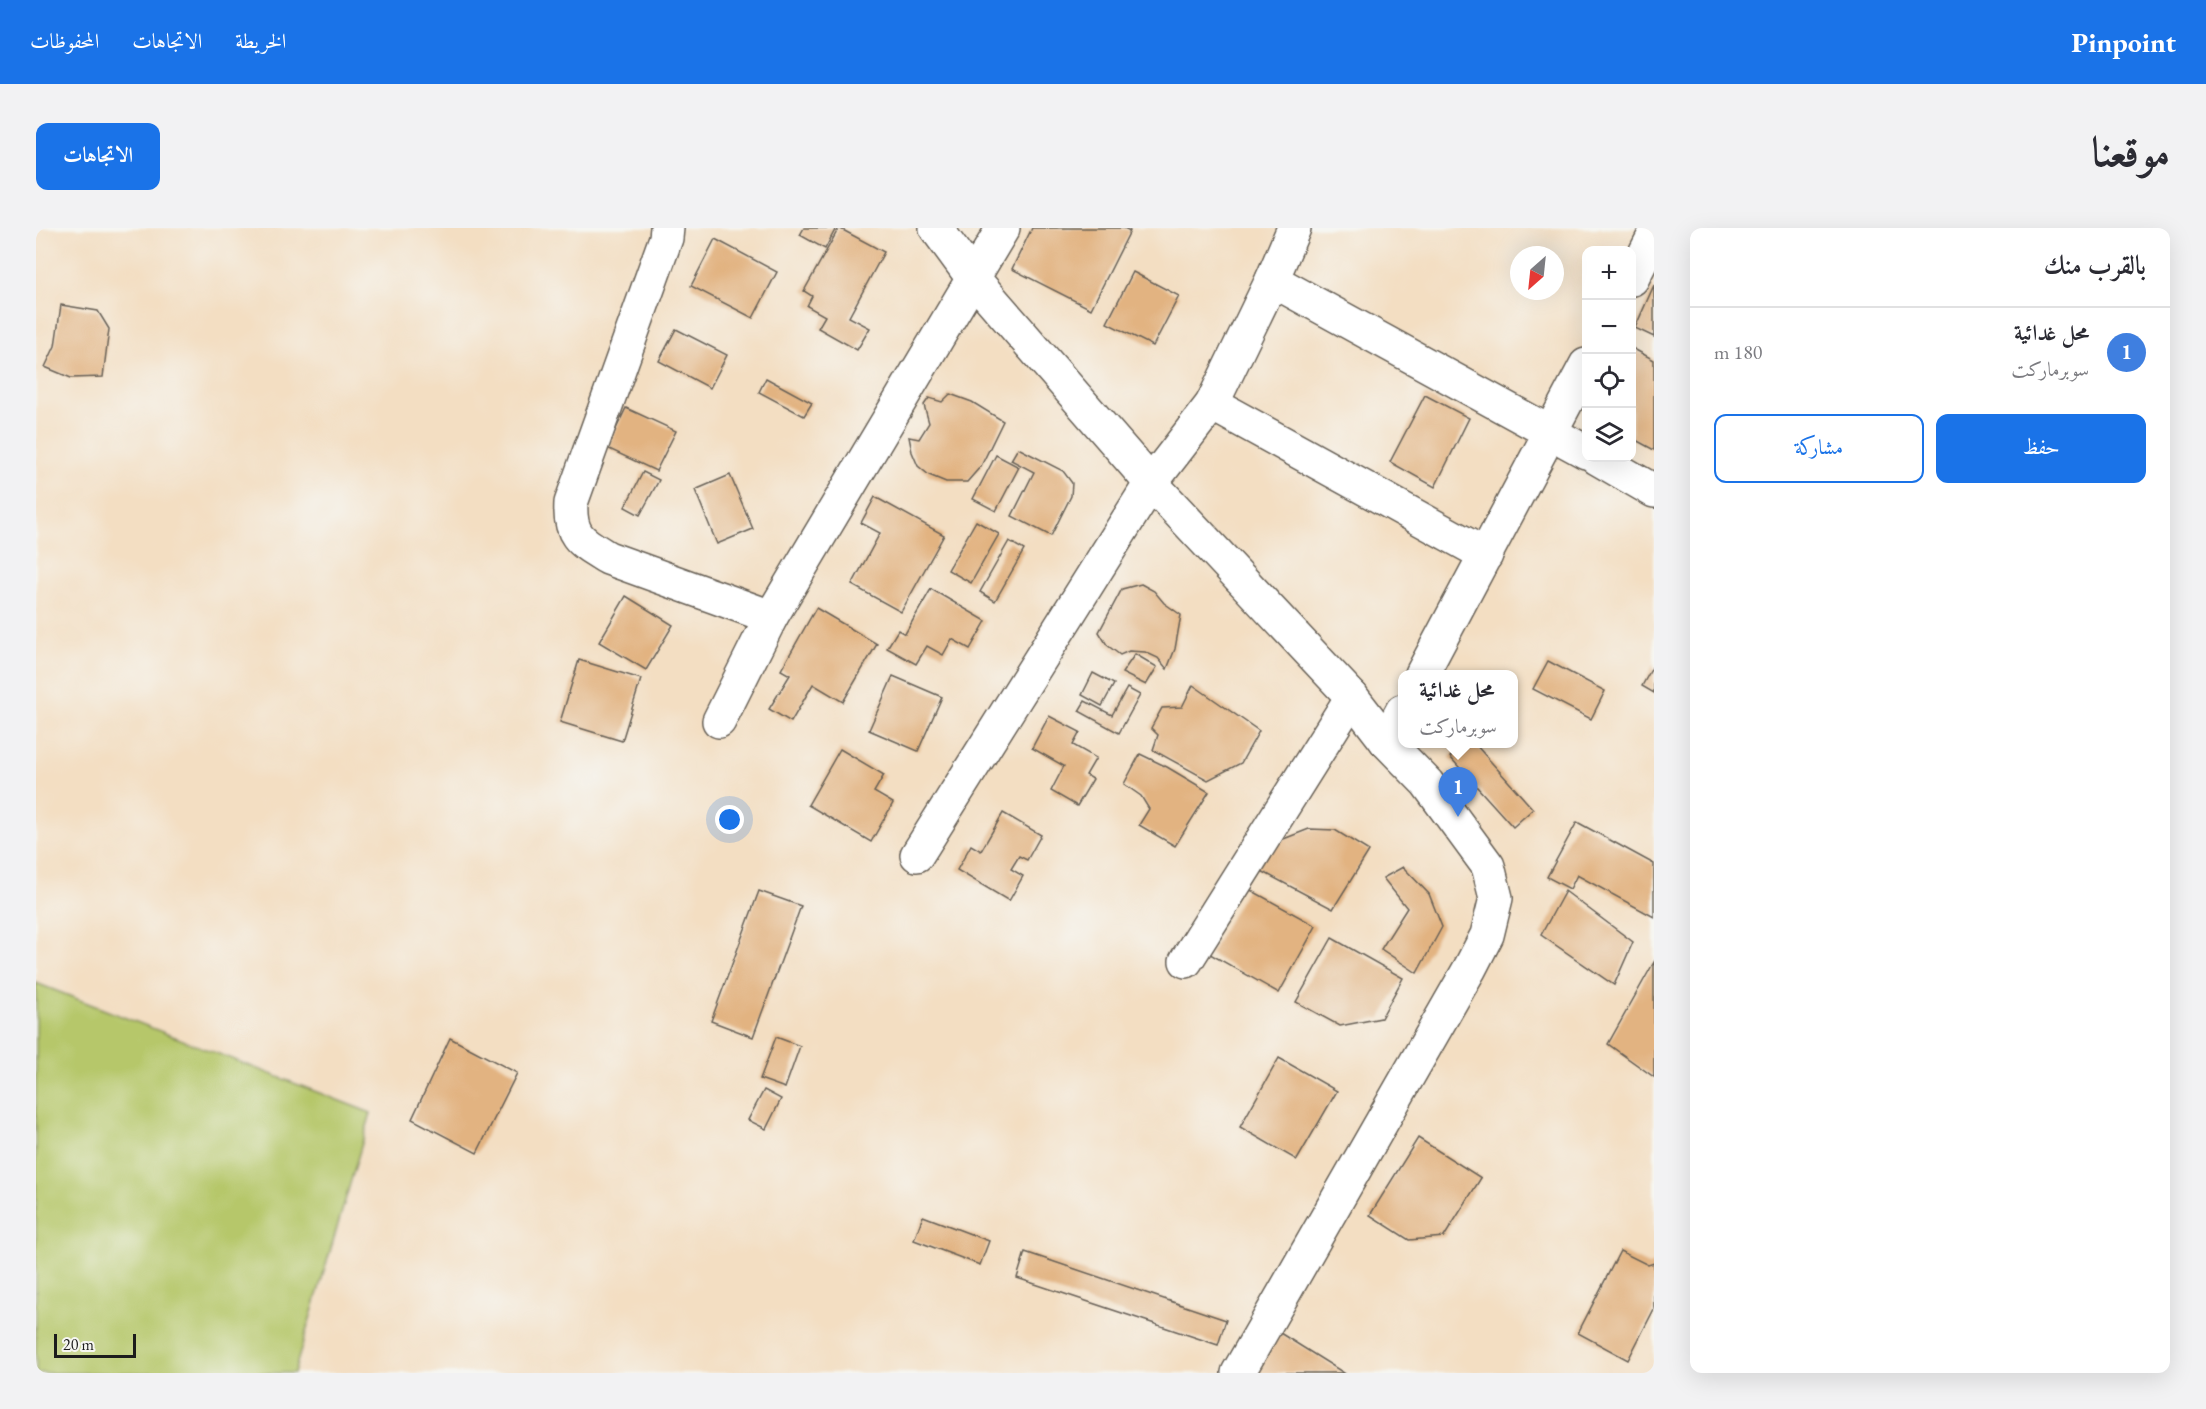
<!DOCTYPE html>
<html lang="ar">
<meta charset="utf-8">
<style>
:root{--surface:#fff;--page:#f2f2f3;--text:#2b2b33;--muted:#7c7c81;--line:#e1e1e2;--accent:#1a73e8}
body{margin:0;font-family:"EB Garamond",Amiri,serif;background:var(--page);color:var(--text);direction:rtl}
.controls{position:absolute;right:18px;top:18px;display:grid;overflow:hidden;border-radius:12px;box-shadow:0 6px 24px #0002}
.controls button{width:54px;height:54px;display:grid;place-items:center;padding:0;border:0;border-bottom:2px solid var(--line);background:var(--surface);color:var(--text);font:30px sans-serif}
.compass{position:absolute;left:1474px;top:18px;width:54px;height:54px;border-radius:50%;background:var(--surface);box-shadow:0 6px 24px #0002;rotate:207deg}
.scale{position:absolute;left:18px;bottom:15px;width:82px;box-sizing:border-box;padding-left:6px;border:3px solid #1c1c1c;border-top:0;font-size:16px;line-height:21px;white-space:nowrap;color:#1c1c1c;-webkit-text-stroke:4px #f6f6f2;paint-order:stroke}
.you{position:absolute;left:694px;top:592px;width:21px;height:21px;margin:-15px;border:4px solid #fff;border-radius:50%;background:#1a73e8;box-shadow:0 0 0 9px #1a73e833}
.badge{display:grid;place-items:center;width:39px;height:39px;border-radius:50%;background:var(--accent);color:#fff;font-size:20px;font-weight:700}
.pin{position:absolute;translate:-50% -50px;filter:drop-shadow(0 2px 3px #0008)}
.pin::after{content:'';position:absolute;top:32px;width:21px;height:18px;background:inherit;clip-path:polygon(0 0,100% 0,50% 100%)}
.popup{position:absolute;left:1362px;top:442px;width:120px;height:78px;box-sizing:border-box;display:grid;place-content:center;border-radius:12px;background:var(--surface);filter:drop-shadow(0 2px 4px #0005);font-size:20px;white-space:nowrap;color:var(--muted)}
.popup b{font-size:22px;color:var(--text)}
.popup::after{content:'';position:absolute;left:50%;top:100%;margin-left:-12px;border:12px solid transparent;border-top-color:var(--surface)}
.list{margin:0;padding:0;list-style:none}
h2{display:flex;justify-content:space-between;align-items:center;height:78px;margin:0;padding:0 24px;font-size:26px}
h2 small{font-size:20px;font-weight:400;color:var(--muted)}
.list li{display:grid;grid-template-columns:39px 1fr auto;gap:18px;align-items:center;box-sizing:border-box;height:90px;padding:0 24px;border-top:2px solid var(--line)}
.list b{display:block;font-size:22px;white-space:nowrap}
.list p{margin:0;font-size:20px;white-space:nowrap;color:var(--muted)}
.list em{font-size:20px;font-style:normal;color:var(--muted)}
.actions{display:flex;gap:12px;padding:18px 24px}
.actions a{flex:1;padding:14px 0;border:2px solid var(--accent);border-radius:12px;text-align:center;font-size:21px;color:var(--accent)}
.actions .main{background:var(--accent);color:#fff}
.icon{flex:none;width:33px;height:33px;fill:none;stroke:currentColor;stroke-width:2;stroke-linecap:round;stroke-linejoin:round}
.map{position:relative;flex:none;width:1618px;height:1145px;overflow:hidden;direction:ltr;border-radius:12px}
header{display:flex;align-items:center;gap:36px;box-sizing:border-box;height:84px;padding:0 30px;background:var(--accent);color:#fff}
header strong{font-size:28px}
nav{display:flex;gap:33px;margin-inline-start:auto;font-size:21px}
.intro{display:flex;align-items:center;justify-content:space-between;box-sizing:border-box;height:144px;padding:0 36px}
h1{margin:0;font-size:42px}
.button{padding:15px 27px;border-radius:12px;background:var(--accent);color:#fff;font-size:21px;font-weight:700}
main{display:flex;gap:36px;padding:0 36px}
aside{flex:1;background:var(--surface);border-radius:12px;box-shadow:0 6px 24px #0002}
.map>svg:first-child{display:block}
</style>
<header>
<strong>Pinpoint</strong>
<nav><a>الخريطة</a><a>الاتجاهات</a><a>المحفوظات</a></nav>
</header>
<div class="intro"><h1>موقعنا</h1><a class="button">الاتجاهات</a></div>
<main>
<aside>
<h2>بالقرب منك<small></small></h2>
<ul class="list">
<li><span class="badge" style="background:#3f7fe0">1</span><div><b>محل غدائية</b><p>سوبرماركت</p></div><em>180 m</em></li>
</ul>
<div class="actions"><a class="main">حفظ</a><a>مشاركة</a></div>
</aside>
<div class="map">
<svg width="1618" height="1145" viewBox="0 0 1618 1145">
<rect width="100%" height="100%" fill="#f6f6f2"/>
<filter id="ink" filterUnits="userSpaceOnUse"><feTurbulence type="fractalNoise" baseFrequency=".0167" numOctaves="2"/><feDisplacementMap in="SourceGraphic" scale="12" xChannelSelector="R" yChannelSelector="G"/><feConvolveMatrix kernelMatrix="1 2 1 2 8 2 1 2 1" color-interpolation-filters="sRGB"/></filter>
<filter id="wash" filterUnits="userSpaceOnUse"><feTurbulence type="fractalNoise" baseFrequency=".008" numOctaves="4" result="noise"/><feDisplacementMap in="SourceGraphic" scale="24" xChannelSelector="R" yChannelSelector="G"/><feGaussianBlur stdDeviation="1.35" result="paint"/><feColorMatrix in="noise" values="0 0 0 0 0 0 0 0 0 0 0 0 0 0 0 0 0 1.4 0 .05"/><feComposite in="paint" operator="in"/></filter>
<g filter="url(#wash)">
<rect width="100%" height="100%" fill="#f3dec2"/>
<!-- green -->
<path fill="#b6c76a" stroke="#697243" stroke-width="1.5" d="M0,755l335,130 -77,260h-258z"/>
<g id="blocks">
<!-- building -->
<g fill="#e2b381">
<path d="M768,0h32l-11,21 -25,-14z"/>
<path d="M803,0l45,24 -35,65 21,11 -13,22 -39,-22 7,-12 -18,-10 5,-10 -8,-5z"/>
<path d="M996,0h92l6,3 -39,78 -79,-40z"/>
<path d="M679,11l62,33 -24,46 -62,-32z"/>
<path d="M1097,44l46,24 -26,50 -46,-23z"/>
<path d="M1618,57v52l-19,-9z"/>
<path d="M25,77l37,6 11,18 -6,48 -32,1 -26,-11 10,-21z"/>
<path d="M640,101l51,26 -17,33 -51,-27z"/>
<path d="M1596,120l22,12v90l-22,-12z"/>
<path d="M730,150l46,25 -8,13 -45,-24z"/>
<path d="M914,166l22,8 31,19 -22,45 -14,16h-21l-17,-7 -11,-9 -6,-14 -3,-15 10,2 10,-16 -5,-18 5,-7 13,4z"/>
<path d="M1389,167l44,23 -34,69 -45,-25z"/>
<path d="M590,180l50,23 -20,40 -49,-23z"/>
<path d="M982,220l45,23 9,12 -1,13 -20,40 -39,-20 22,-44 -23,-12z"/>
<path d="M960,227l23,12 -23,44 -23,-12z"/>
<path d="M607,244l16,8 -19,35 -15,-8z"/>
<path d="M694,247l23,54 -36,15 -22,-54z"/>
<path d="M839,269l69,38 -43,77 -49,-27 28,-52 -19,-10z"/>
<path d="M940,293l23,13 -28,49 -23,-13z"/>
<path d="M973,313l15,9 -29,51 -15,-9z"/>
<path d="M1105,356l13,7 10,12 17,12 -6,34 -8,20 -9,-11 -13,-6 -16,-1 -9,4 -13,-10 -8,-13 23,-43z"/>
<path d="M895,361l55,32 -16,28 -18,-10 -9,16 -16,-9 -11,18 -29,-16 11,-18 7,4z"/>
<path d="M590,368l47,29 -27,45 -47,-28z"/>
<path d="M780,380l61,36 -34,58 -30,-18 -22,38 -22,-13 21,-34 -9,-5z"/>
<path d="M1099,426l22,13 -11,18 -24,-12z"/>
<path d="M543,432l62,19 -19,62 -62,-19z"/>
<path d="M1512,433l57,30 -14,28 -58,-30z"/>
<path d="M1618,436v29l-12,-7z"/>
<path d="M1057,445l21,11 -12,22 -20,-11z"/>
<path d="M857,448l49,21 -24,54 -49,-21z"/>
<path d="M1157,457l66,46 -18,32 -33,17 -55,-30 5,-15 -7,-7 11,-20 20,-1z"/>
<path d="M1091,460l13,7 -21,38 -40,-22 6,-10 27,14z"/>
<path d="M1013,488l31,16 -7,13 23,13 -10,17 7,4 -16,27 -26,-15 13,-25 -32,-18z"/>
<path d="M1429,516h10l58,65 -20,18 -63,-70z"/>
<path d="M804,521l44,26 -10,17 19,11 -22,39 -63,-37z"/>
<path d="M1104,526l27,13 42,25 -34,54 -36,-21 10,-16 -8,-13 -17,-12z"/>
<path d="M967,585l38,22 -14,25 -8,-4 -8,13 12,7 -14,25 -52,-31 14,-25 10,6z"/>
<path d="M1541,594l77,42v53l-77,-42 -7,14 -23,-12z"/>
<path d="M1273,601l26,1 34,21 -36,58 -79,-42 22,-25z"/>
<path d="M1367,639l26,27 13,33 -25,46 -36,-24 26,-41 -24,-30z"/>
<path d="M1211,660l69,38 -37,67 -69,-39z"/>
<path d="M723,663l42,15 -48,131 -42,-16z"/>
<path d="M1529,663l68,51 -19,43 -73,-50z"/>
<path d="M1296,710l71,40 -22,40 -41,8 -44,-24z"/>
<path d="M1618,734v115l-46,-33z"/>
<path d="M740,809l24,9 -15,42 -25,-9z"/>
<path d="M414,810l67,35 -40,80 -65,-34z"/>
<path d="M1243,830l58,33 -40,69 -57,-33z"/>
<path d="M728,862l17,9 -15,30 -18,-9z"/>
<path d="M1382,910l63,40 -37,59 -35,3 -39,-25z"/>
<path d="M887,988l66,25 -9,24 -66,-25z"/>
<path d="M1584,1023l28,14 6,-2v46l-26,51 -50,-27z"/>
<path d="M989,1024l201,68 -8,25 -201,-67z"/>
<path d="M1244,1105l64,40h-89z"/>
</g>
</g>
</g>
<g filter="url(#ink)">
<use href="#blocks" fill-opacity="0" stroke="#676056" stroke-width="1.5"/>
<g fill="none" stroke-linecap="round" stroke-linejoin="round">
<defs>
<g id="minor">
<path d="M631,0l-1,10 -95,265c-2,34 11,39 37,55l163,59"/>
<path d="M900,0l36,49 179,206 201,214 34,44 41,42 61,83 8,32 -9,37 -17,33 -232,405"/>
<path d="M1596,51l22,-43"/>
<path d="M1236,52l314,172"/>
<path d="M1176,176l274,151"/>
<path d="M1561,230l57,33"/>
<path d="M1386,446l164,-309"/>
<path d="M683,493l52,-104 232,-389"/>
<path d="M1350,513l16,-30"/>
<path d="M881,627l234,-372 61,-79 60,-124 22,-52"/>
<path d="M1150,733l166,-264"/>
</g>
</defs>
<!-- minor casing -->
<use href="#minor" stroke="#676056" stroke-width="36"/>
<!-- minor -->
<use href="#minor" stroke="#fff" stroke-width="33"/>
</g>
</g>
</svg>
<div class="controls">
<button>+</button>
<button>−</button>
<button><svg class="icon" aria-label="locate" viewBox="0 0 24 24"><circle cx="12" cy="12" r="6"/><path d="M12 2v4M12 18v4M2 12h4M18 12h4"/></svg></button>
<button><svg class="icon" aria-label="layers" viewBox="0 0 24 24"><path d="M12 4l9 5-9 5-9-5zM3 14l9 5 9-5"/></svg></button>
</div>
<svg class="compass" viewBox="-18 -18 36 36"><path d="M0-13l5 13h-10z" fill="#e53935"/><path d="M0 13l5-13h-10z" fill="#7c7c81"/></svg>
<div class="scale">20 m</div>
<div class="you"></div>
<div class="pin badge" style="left:1422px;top:589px;background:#3f7fe0">1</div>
<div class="popup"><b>محل غدائية</b>سوبرماركت</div>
</div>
</main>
